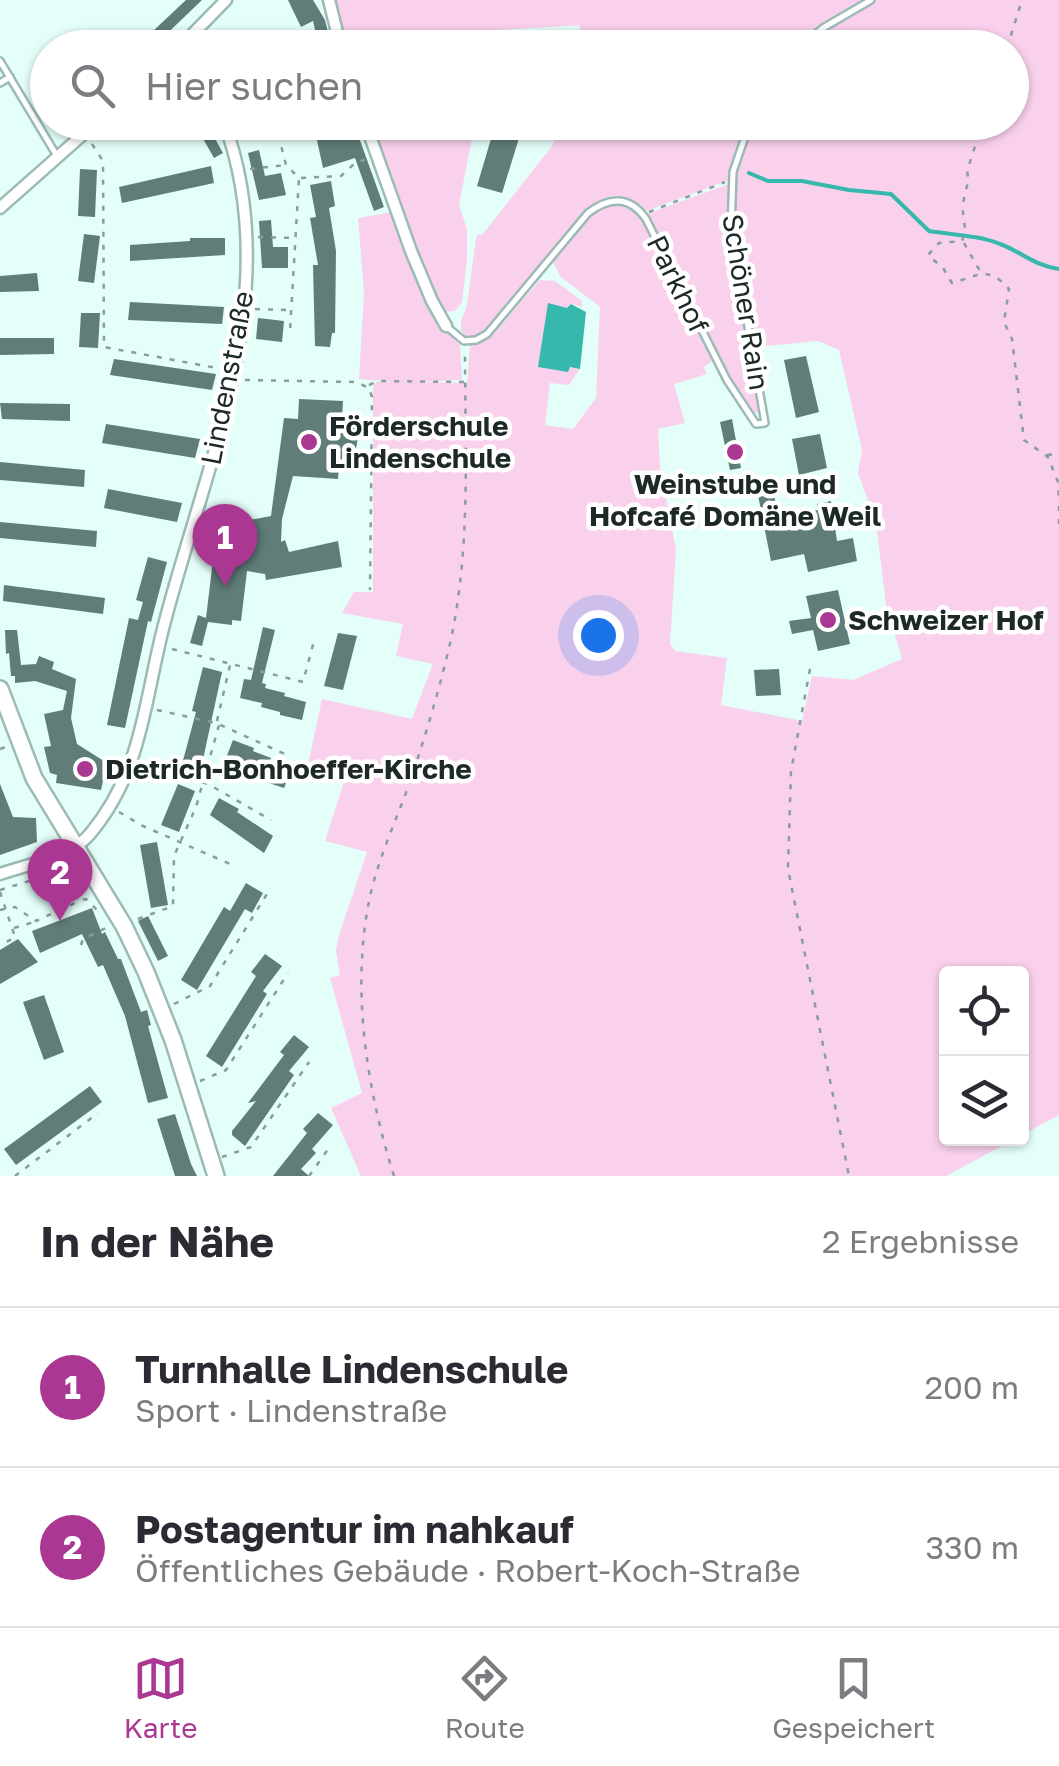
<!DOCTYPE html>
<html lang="de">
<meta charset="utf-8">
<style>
:root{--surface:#fff;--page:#f2f2f3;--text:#2b2b33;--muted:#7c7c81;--line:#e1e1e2;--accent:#aa3892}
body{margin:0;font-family:"Golos Text",sans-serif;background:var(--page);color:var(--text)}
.controls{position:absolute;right:30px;bottom:30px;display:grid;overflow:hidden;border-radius:10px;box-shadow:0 2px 8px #0004}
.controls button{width:90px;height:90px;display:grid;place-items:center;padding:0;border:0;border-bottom:2px solid var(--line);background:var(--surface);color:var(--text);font:50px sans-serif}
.you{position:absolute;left:598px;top:635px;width:35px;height:35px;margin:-25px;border:8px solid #fff;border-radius:50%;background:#1a73e8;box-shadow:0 0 0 15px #1a73e833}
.badge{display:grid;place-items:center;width:65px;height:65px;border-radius:50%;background:var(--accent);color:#fff;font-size:32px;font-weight:700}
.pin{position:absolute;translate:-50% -82px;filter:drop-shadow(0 2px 5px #0008)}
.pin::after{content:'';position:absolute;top:52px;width:35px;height:30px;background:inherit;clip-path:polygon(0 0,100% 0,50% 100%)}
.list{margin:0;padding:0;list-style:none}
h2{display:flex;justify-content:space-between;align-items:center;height:130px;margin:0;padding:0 40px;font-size:42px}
h2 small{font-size:32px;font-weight:400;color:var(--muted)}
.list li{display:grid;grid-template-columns:65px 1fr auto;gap:30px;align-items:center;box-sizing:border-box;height:160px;padding:0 40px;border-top:2px solid var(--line)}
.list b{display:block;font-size:38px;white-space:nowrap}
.list p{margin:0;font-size:32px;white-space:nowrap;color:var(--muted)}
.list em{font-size:32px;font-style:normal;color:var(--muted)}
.icon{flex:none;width:55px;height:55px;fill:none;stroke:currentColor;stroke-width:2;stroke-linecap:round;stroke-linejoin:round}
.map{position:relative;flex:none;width:1059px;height:1176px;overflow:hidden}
.search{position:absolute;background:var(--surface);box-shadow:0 2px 8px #0004;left:30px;right:30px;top:30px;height:110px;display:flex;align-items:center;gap:25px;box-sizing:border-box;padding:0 35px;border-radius:55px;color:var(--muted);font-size:38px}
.sheet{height:450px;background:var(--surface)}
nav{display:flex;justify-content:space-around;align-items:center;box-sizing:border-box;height:140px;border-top:2px solid var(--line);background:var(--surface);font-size:28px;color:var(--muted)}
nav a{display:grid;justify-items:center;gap:5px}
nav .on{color:var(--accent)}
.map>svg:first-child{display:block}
</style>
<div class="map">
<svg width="1059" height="1176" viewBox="0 0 1059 1176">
<rect width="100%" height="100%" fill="#e4fefa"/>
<!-- green -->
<g fill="#fad1ed">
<path d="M333,0h532l-44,25 -26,23 -213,-1 -2,-22 -80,5 -7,17h-148z"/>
<path d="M878,0h181v1115l-37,20v-161h-76v164l69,1 -69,37h-585l-30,-68 31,-15 -32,-115 10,-3 -4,-24 3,-16 28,-83 -42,-11 20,-62 -38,-10 15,-70 90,20 21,-55 -37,-8 7,-32 -61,-11 12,-21h19v-206l3,-4h18l-35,-3 5,-87 -6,-74 34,-6 48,113 20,20 2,35 -47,2 52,1 3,-38 25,-13 45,-52 15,1 27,20v6l-10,-3 -4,67 1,-4 11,2 -11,16 -19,-2 -5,42 28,4 23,-31 4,-91 -40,-31 -7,-14c13,-25 39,-59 70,-57l16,10 73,146 -8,6 3,7 -33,10 11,39 -27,6 2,37 16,83 -6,95 5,7 52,7 -6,47 81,16 10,-45 41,4 49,-21 -16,-54 -10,-83 -18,-49 4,-23 -23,-100 -21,-9 -70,7 12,63 -8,4 -52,-90 -53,-111 87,-32 20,-59 258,-1v-74l-208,-1 28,-22z"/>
<path d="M565,122l182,1 -11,24 -7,33 -83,31c-9,-9 -21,-17 -35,-15 -30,6 -97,105 -121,132l-8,7 -16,2 -5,-7v-9l6,-16 9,-67 2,-4 4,1 70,-89 8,-21z"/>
<path d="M370,123h105l-16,82 8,24v32l-5,41 -7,9 -12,1 -8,-10z"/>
</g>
<!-- water -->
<path fill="#36b8ac" d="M548,303l19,5 4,-4 15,8 -6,57 -10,-2 -2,5 -30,-5z"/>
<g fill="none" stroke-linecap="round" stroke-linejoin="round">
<!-- stream -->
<path stroke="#36b8ac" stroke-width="4" d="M749,173l19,8h34l47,9 42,4 38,37c24,4 48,4 71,13 22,8 35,22 59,25"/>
</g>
<!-- building -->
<g fill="#607d79">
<path d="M186,0h16l-50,48h-17z"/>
<path d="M288,0h25l12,20 7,28h-13l-6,-27 -12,6z"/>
<path d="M178,122h32l-3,2 16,29 -9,5 -16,-28 -10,7z"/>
<path d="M313,122h24l5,16 15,-6 27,75 -10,4 -19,-53 -32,10z"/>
<path d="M496,122h28l-22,71 -25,-7z"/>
<path d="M259,150l6,26 16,-3 5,22 -27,5 -11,-47z"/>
<path d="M211,166l3,17 -92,20 -3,-16z"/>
<path d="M80,169l17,1 -2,47 -17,-1z"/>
<path d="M331,181l4,25 -6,2 7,43 -1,82h-3l-2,14 -15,-1 -2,-81h5l-8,-47 6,-1 -6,-32z"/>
<path d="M271,220l2,27h15v21h-26l-3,-47z"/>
<path d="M84,234l16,2 -6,47 -16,-2z"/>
<path d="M190,238h35v17l-95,6v-16l60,-4z"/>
<path d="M37,273l2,18 -39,1v-16z"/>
<path d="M130,302l94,5 -2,17 -94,-4z"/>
<path d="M81,313h19l-2,35 -19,-1z"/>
<path d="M258,318l26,3 -2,21 -26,-3z"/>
<path d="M0,338h54v16l-54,1z"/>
<path d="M806,356l13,56 -23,6 -12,-58z"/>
<path d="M114,359l102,15 -4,16 -102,-15z"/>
<path d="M299,399l44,2 -1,18 19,1 -8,46h-14l-1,13 -45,-3 -11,43 -1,23 4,-2 4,12 49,-11 4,26 -76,13 -1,-6 -18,-3 -6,50 -9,-1v5l-24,-3 -6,24 -12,-3 8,-28 8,3 9,-75 7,1 1,-19 48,-9 13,-98 14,1z"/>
<path d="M0,403l70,1v17l-68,-2z"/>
<path d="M732,419l9,49 -11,2 -10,-48z"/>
<path d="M106,424l94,15 -5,19 -93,-15z"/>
<path d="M820,434l7,34 -28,7 -7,-36z"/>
<path d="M0,462l85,8 -1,17 -84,-7z"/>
<path d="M770,477l9,40 39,-7 -1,-6 14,-3 6,40 16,-3 4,23 -49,11 -4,-18 -33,7 -16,-81z"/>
<path d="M108,489l74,14 -5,19 -73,-14z"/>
<path d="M0,522l97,9 -1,16 -96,-9z"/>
<path d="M148,557l19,5 -16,60 -3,-1 -23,107 -18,-3 22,-107 9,2 5,-18 -7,-2z"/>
<path d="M4,585l101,13 -2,16 -100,-13z"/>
<path d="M838,590l12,54 -32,7 -5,-21 -21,4 -3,-13 22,-3 -5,-22z"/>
<path d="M263,627l12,3 -13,53 4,1 -1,4 20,5 -1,3 22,6 -4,18 -22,-5v-3l-19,-5 1,-4 -22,-5 4,-19 7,1z"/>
<path d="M5,630h12l4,35 15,-1 3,-8 15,6 -2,7 24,10 -5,39 6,26 30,19 -6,27 -45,-7 1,-8 -7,-2 -6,-26 7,-1 -7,-32 19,-4 4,-19 -32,-10 -20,2v-7h-4l-2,-23 -3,1z"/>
<path d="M338,633l19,3 -14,54 -19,-4z"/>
<path d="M203,667l19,5 -22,101 -19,-5 15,-56 -4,-1z"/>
<path d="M779,669l2,26 -25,1 -2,-26z"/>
<path d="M233,740l21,8 -1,3 18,7 -1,4 21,9 -7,17 -21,-7 2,-4 -19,-8 1,-3 -21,-8z"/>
<path d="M0,784l13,33 23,1 1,24 -37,13z"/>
<path d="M178,784l17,7 -16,41 -18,-7z"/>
<path d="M219,798l20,11 -2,3 36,24 -9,17 -54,-38z"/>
<path d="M157,842l11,63 -17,3 -11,-63z"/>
<path d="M246,883l17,10 -11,20 -7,-4 -48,81 -16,-10 43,-73 6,4z"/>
<path d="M92,908l10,26 3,-2 13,27h3l20,53 6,-2 4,15 -3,1 20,72 -20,5 -23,-87 -22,-51 -5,2 -16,-33 -42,19 -8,-22z"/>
<path d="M148,916l20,40 -10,5 -20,-40z"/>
<path d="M18,939l20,23 -38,22v-34z"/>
<path d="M265,954l17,12 -19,25 4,3 -45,73 -16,-11 50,-80 -5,-4z"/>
<path d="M44,995l20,57 -20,8 -21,-58z"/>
<path d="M294,1035l15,12 -20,24 5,4 -49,71 -13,-11v-4l24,-30 -8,2 36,-48 -4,-3z"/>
<path d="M90,1086l12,16 -86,63 -12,-16z"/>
<path d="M318,1113l15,12 -21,24 4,4 -15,16 8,7h-36l34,-43 -4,-4z"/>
<path d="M175,1114l16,50 6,12h-22l-18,-57z"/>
</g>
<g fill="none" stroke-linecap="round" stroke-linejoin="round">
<defs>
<g id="lane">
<path d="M799,48l24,-20 48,-28"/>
<path d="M0,61l57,95"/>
<path d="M0,83l10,-6"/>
<path d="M446,326l18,15 12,-1 11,-6 101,-121c22,-17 42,-17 58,6l81,161 29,44 9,-1 -34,-193 2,-58 17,-50"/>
</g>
<g id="street">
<path d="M329,0l12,48"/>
<path d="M179,48l47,-48"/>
<path d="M365,122l46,129 21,50 14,25"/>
<path d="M0,208l97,-86"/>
<path d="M0,874c28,-10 70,-16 90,-40 54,-65 54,-135 75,-213 42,-160 121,-332 59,-499"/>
</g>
<path id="secondary" d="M0,689l34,89 90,148 22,46 27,68 43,136"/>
</defs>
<!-- lane casing -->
<use href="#lane" stroke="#9cbab6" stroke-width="10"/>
<!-- street casing -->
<use href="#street" stroke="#9cbab6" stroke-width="15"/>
<!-- secondary casing -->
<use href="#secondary" stroke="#9cbab6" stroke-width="20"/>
<!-- path -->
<g stroke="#899d9a" stroke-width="2.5" stroke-dasharray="5 8" stroke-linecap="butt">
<path d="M1007,48l15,-48"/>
<path d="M275,122l11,43 13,13 -9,153"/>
<path d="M983,122l-16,49c3,12 -3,22 -4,35 -1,14 5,21 -1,35l-23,2 -11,12 15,13 9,15c26,-7 36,-18 57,6l-5,33 8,17 12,101 24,17 10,25 1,21"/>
<path d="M92,144l11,17 1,186 118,22"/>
<path d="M250,169l36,-4"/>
<path d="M301,178l40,-2 14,-13 12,-4"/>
<path d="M649,212l76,-30"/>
<path d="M258,237l37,1"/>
<path d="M964,243l16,28"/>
<path d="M255,309l32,1"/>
<path d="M245,380l111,2 13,6 3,9 -2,193"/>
<path d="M369,385l9,-4 87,1"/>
<path d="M1047,455l12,-1"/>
<path d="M1059,506v20"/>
<path d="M172,649l131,33 11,-41"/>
<path d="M810,669l-19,102 -3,98 61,307"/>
<path d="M157,710l59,13 71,32"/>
<path d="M217,721l13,-56"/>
<path d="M0,749l8,-3"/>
<path d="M140,764l68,20 63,36"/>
<path d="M119,812l24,14 87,38"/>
<path d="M40,878l34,-12"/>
<path d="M0,890l39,-12 40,23 7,-2 11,11"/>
<path d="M0,892l15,45 -15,9"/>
<path d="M0,910l15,-3 21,14 41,-19"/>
<path d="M138,919l35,-13 1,-50 22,-49 23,-82"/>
<path d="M14,928l20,-6"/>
<path d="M81,945l2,-6 27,-13"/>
<path d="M174,1004l36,-18 57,-92"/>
<path d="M200,1081l26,-11 62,-97"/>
<path d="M222,1157l29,-10 58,-85"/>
<path d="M15,1176l83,-63"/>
<path d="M309,1176l20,-28"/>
<path d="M394,1176c-28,-89 -44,-192 -23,-284 9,-37 25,-72 38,-107 16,-48 31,-97 42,-146 20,-94 14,-192 14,-287"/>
</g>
<!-- lane -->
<use href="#lane" stroke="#fff" stroke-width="5"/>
<!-- street -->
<use href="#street" stroke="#fff" stroke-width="10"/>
<!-- secondary -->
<use href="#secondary" stroke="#fff" stroke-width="15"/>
</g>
<!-- markers -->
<g fill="#aa3892" stroke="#fff" stroke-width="4">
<circle cx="309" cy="442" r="10"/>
<circle cx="735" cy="452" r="10"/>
<circle cx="828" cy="620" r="10"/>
<circle cx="85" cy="769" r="10"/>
</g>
<g text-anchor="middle" stroke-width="9" stroke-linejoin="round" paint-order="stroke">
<!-- street labels -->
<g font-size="28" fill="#1d2927" stroke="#fff">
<text transform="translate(678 284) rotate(64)" y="10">Parkhof</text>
<text transform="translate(746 302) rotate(81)" y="10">Schöner Rain</text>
<text transform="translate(227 378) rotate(-79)" y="10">Lindenstraße</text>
</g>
<!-- poi labels -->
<g font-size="28" font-weight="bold" fill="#1d2927" stroke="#fff" text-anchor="start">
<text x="329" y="436">Förderschule<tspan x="329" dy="32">Lindenschule</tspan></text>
<text x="735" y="494" text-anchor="middle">Weinstube und<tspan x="735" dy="32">Hofcafé Domäne Weil</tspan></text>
<text x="848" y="630">Schweizer Hof</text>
<text x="105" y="779">Dietrich-Bonhoeffer-Kirche</text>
</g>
</g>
</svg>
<div class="controls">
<button><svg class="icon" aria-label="locate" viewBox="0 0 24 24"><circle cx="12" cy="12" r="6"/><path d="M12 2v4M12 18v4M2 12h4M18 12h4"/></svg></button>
<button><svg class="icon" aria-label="layers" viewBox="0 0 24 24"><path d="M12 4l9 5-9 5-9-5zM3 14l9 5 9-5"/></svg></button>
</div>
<div class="you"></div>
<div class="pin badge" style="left:225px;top:586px">1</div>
<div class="pin badge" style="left:60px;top:921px">2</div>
<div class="search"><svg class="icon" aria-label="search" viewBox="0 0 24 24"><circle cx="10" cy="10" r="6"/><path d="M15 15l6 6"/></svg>Hier suchen</div>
</div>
<section class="sheet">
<h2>In der Nähe<small>2 Ergebnisse</small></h2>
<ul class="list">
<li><span class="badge">1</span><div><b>Turnhalle Lindenschule</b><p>Sport · Lindenstraße</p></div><em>200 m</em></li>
<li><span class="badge">2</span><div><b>Postagentur im nahkauf</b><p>Öffentliches Gebäude · Robert-Koch-Straße</p></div><em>330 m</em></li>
</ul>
</section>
<nav>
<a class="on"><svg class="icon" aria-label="map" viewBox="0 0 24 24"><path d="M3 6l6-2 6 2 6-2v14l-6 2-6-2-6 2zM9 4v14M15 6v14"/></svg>Karte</a>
<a><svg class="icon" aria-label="directions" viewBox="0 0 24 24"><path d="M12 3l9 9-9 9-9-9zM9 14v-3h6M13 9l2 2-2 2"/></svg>Route</a>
<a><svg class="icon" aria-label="saved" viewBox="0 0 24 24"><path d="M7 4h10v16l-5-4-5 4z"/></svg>Gespeichert</a>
</nav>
